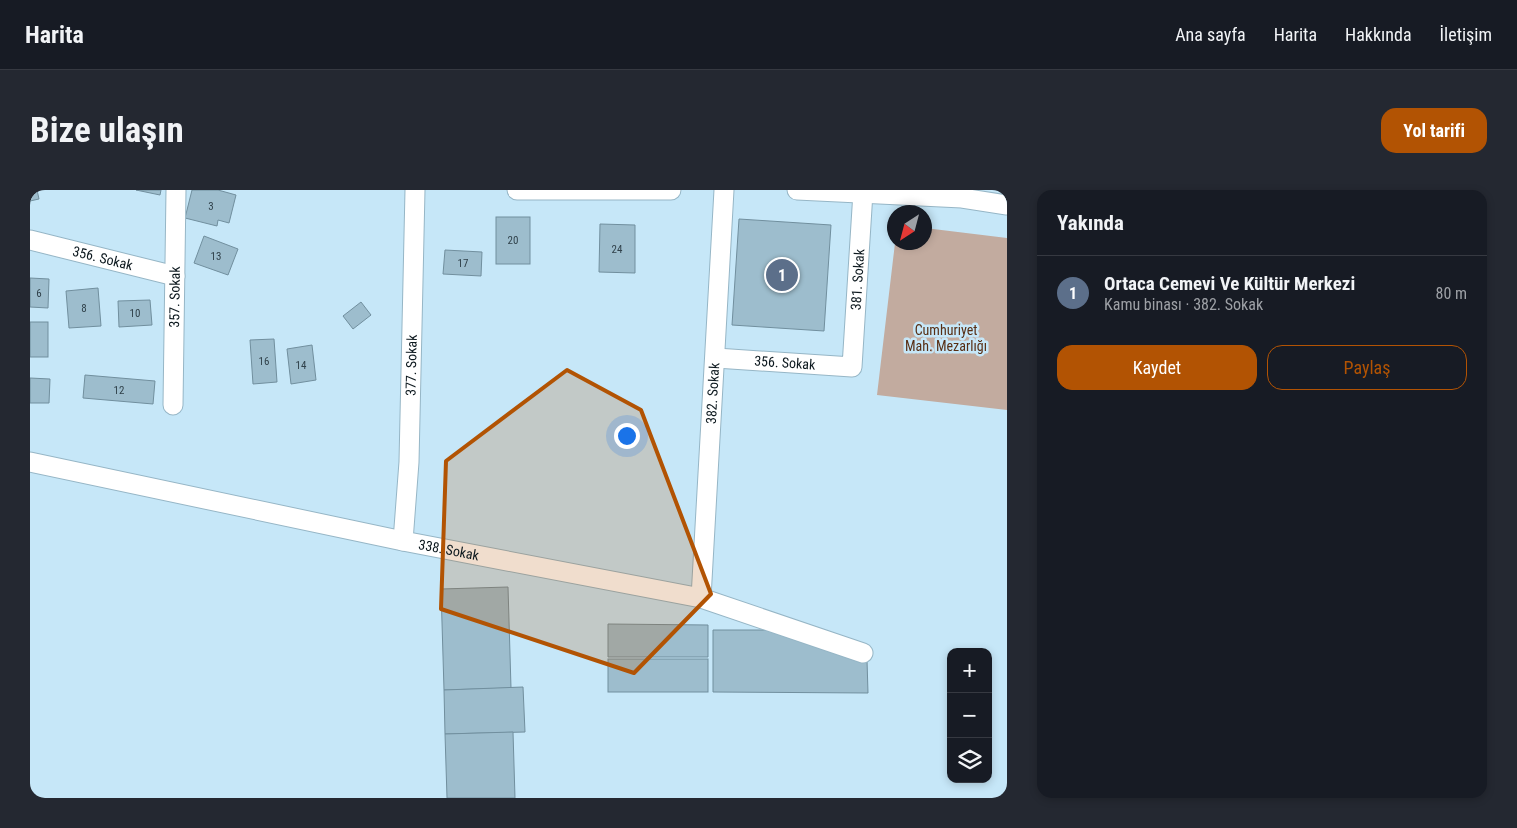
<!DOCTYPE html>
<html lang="tr">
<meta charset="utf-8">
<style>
:root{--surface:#171b24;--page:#242831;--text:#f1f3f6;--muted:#9ea1a6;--line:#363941;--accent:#b25303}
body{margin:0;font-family:"Roboto Condensed",sans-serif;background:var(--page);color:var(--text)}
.controls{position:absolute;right:15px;bottom:15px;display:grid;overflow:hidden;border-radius:10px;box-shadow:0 2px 8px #0003}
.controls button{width:45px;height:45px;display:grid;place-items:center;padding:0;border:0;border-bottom:1px solid var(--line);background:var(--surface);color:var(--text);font:25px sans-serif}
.compass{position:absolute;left:857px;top:15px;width:45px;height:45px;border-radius:50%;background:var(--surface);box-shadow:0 2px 8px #0003;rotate:216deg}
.you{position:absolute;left:596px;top:245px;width:18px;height:18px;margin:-12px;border:4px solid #fff;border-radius:50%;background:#1a73e8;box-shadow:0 0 0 8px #1a73e833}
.badge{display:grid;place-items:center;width:32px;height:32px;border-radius:50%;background:var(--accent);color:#fff;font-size:16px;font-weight:700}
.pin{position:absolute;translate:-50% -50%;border:2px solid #fff;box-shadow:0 1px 5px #0006}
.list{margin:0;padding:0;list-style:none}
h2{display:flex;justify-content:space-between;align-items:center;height:65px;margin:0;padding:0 20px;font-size:21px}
h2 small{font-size:16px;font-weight:400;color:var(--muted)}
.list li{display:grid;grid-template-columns:32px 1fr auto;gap:15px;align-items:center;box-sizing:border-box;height:75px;padding:0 20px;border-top:1px solid var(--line)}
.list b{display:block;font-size:19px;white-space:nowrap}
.list p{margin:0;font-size:16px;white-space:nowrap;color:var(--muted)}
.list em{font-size:16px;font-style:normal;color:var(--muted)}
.actions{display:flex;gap:10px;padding:15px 20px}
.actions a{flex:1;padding:11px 0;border:1px solid var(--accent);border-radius:15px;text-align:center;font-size:18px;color:var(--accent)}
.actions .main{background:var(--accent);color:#fff}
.icon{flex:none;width:28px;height:28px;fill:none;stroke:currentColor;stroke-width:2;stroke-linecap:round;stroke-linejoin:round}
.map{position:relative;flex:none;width:977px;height:608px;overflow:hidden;border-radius:15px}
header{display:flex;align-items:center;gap:30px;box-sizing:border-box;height:70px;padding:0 25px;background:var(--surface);border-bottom:1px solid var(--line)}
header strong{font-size:24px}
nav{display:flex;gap:28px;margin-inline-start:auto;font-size:18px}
.intro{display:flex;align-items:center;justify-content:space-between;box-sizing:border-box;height:120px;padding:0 30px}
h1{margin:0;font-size:35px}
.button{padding:12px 22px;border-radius:15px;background:var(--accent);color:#fff;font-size:18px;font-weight:700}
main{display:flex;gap:30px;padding:0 30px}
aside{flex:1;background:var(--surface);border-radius:15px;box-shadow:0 2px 8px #0003}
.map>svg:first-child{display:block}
</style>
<header>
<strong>Harita</strong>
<nav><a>Ana sayfa</a><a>Harita</a><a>Hakkında</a><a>İletişim</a></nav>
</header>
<div class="intro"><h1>Bize ulaşın</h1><a class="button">Yol tarifi</a></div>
<main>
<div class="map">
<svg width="977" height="608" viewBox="0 0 977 608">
<rect width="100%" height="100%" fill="#c6e7f8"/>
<!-- green -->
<path fill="#c2ab9f" d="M895,38l82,10v172l-130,-15 18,-152 29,-1z"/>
<!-- building -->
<g fill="#9dbdcd" stroke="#718f9e">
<path d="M0,0h7l2,9 -9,2z"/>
<path d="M106,0h25l-1,5z"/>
<path d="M162,0h26l18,5 -7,28 -11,-3 -1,6 -32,-8z"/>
<rect x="466" y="27" width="34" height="47"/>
<path d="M709,29l92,6 -7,106 -92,-6z"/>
<path d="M570,34l35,1v48l-36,-1z"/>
<path d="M174,46l34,13 -10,26 -34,-12z"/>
<path d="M415,60l37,2 -1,24 -38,-2z"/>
<path d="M0,88l19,1 -1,29 -18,-1z"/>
<path d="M68,98l3,38 -32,2 -3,-37z"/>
<path d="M120,110l2,25 -33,2 -1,-26z"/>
<path d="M331,112l10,13 -18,14 -10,-13z"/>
<rect x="0" y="132" width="18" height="35"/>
<path d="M244,149l3,43 -24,2 -3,-44z"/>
<path d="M282,155l4,35 -25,4 -4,-35z"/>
<path d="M55,185l70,6 -2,23 -70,-6z"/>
<path d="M0,188l20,1 -1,24h-19z"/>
<path d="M478,397l3,101 -67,2 -3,-101z"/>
<path d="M578,434l100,1v32h-100z"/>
<path d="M683,440h60l94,30 1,33 -155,-1z"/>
<rect x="578" y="469" width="100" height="33"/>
<path d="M493,497l2,45 -80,2 -1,-44z"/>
<path d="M483,542l2,66h-68l-2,-64z"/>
</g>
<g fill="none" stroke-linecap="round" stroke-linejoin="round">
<defs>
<g id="street">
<path d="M487,0h154"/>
<path d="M767,0l165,8 45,7"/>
<path id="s1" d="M0,50l145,36"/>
<path id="s2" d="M686,168l136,9 11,-175"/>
<path id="s3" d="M143,215l3,-215"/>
<path id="s4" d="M0,272l373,79 298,57 162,55"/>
<path id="s5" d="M373,351l6,-79 6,-272"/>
<path id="s6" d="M671,408l23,-408"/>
</g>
</defs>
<!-- street casing -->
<use href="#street" stroke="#96b6c6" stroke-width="21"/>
<!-- street -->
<use href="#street" stroke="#fff" stroke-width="19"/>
</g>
<!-- marked area -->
<path fill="#b25303" fill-opacity="0.2" stroke="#b25303" stroke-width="4" stroke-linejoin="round" d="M537,180l74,40 70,184 -77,79 -193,-64 5,-148z"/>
<g text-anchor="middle" stroke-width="5" stroke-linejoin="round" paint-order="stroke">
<!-- number labels -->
<g font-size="11" fill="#30414a">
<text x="181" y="20">3</text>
<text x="483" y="54">20</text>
<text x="587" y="63">24</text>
<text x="186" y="70">13</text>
<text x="433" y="77">17</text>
<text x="9" y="107">6</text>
<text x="54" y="122">8</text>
<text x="105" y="127">10</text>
<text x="234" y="175">16</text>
<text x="271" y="179">14</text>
<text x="89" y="204">12</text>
</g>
<!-- street labels -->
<g font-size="14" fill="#0c181e" stroke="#c6e7f8">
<text dy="5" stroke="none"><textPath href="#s1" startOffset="75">356. Sokak</textPath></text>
<text dy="5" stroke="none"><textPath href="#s2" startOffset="224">381. Sokak</textPath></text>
<text dy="5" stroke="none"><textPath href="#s3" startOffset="108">357. Sokak</textPath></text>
<text dy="5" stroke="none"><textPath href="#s2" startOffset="69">356. Sokak</textPath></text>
<text dy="5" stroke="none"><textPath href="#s5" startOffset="176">377. Sokak</textPath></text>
<text dy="5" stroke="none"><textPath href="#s6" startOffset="205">382. Sokak</textPath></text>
<text dy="5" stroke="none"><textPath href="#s4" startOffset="428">338. Sokak</textPath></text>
</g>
<!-- park labels -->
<g font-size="14" fill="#572d12" stroke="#c6e7f8">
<text x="916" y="145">Cumhuriyet<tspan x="916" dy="16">Mah. Mezarlığı</tspan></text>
</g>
</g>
</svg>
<div class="controls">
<button>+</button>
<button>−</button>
<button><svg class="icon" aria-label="layers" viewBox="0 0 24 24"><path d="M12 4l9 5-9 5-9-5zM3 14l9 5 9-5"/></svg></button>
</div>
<svg class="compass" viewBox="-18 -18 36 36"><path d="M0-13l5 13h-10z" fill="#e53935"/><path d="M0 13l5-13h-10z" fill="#9ea1a6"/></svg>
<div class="you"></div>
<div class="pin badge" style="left:752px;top:85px;background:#5c6f8a">1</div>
</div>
<aside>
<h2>Yakında<small></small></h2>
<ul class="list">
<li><span class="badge" style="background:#5c6f8a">1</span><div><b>Ortaca Cemevi Ve Kültür Merkezi</b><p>Kamu binası · 382. Sokak</p></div><em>80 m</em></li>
</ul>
<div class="actions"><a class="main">Kaydet</a><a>Paylaş</a></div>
</aside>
</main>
